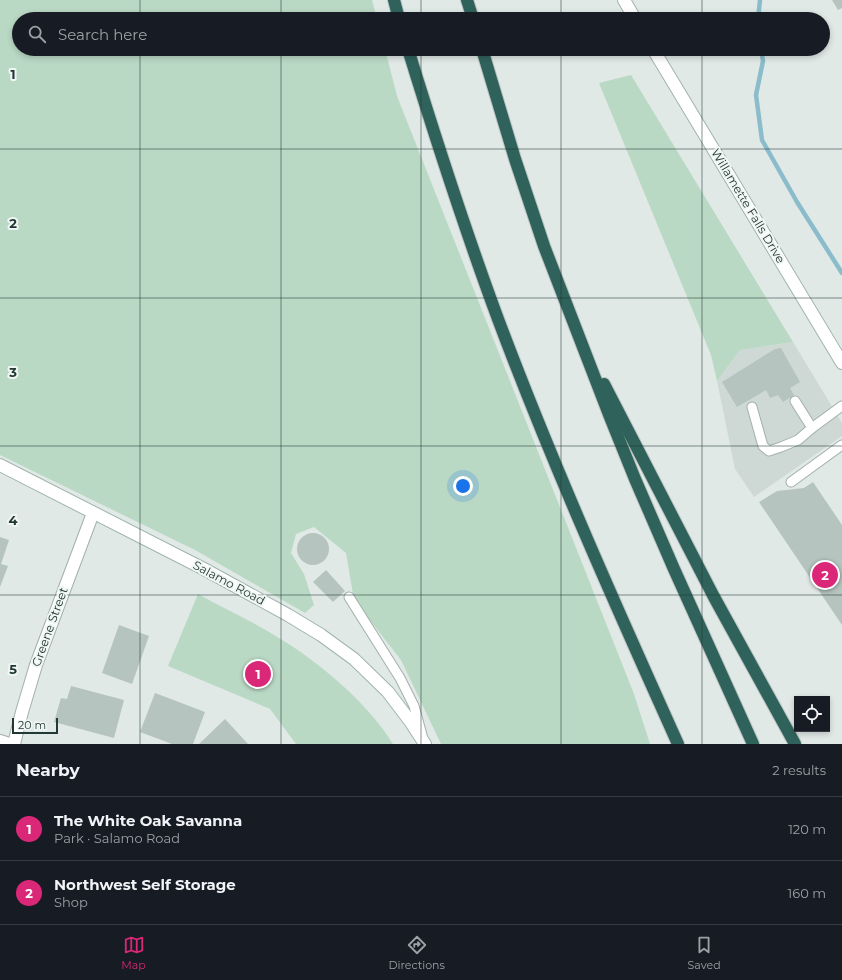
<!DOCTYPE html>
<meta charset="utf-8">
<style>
:root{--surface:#171b24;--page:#20242c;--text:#f1f3f6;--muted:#9ea1a6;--line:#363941;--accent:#db2777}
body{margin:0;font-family:Montserrat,sans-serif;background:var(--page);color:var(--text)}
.controls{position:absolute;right:12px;bottom:12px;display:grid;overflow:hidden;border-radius:0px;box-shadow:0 2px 6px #0003}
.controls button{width:36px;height:36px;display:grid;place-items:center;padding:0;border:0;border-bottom:1px solid var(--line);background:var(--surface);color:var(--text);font:20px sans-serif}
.scale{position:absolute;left:12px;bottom:10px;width:46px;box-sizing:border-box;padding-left:4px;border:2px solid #223834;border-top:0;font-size:11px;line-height:14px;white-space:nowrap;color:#223834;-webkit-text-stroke:3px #f0f6f4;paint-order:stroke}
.you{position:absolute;left:463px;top:486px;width:14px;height:14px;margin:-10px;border:3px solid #fff;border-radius:50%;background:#1a73e8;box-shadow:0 0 0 6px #1a73e833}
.badge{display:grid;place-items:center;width:26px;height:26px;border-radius:50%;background:var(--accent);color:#fff;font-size:13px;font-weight:700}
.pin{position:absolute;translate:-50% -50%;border:2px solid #fff;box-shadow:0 1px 4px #0006}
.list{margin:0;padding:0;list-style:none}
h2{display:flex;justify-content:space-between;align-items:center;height:52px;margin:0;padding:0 16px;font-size:17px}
h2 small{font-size:13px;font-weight:400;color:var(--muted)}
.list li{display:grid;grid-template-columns:26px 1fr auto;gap:12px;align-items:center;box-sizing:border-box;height:64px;padding:0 16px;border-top:1px solid var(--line)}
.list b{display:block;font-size:15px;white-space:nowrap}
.list p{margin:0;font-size:13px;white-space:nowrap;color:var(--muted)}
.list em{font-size:13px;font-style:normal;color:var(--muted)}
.icon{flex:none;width:22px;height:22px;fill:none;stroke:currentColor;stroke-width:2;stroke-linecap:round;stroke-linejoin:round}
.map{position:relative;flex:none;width:842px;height:744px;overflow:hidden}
.search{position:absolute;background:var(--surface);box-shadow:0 2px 6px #0003;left:12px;right:12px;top:12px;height:44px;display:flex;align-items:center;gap:10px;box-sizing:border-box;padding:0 14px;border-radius:22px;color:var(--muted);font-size:15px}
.sheet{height:180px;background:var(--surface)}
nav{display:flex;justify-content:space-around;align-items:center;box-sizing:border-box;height:56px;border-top:1px solid var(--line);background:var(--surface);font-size:11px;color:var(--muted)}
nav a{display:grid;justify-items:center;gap:2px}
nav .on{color:var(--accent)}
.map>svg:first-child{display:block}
</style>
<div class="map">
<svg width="842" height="744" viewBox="0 0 842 744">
<rect width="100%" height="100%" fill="#e0e9e6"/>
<!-- built -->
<path fill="#ced9d5" d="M793,342l49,81v13l-88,61 -19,-28 -18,-88 23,-31z"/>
<!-- green -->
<g fill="#bad9c5">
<path d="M0,0h372l5,19h-358v30h366l12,47 237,598 16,50h-209l-40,-84 -47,-60 -8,-47 -32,-26 -18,7 -5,19 13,21 10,31 -9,8 -110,-63 -195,-95z"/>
<path d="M631,75l162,267 -53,8 -23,31 -6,-26 -112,-272z"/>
<path d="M198,594c23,13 48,24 71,38 44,25 97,68 124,112h-97l-26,-35 -102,-43z"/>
</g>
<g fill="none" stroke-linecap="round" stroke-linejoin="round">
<!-- stream -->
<g stroke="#8bbccb" stroke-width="4.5">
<path d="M758,19l2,-19"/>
<path d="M761,49l2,12 -7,34 6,45 35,62 45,71"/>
</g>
</g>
<!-- building -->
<g fill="#b5c4bf">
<path d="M832,0h10v8l-4,2z"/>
<path d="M781,348l19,34 -10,6 4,7 -11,7 -5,-7 -8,3 -4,-8 -29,17 -15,-25 53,-33z"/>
<path d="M813,482l29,43v100l-83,-123 18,-11 27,-3z"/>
<circle cx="313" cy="549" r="16"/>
<path d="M0,537l9,3 -8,24 7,2 -8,21z"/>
<path d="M326,570l19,21 -12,11 -20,-20z"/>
<path d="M119,625l30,11 -17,48 -30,-11z"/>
<path d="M71,686l53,14 -10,38 -60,-16 7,-24 6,1z"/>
<path d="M155,693l50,19 -12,32h-21l-32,-12z"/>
<path d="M225,719l23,25h-49z"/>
</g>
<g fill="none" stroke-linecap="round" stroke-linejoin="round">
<defs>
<g id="lane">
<path d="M795,401l17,27"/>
<path d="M752,407l11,39 6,5 12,-4 17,-7 14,-12 30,-22"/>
<path d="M791,482l51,-37"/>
<path d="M349,597l51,81 14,28 8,29"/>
</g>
<g id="street">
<path d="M0,741l9,3"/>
<path d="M14,744l8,-32 14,-47 57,-152"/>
</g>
<g id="secondary">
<path d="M624,0l11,19"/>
<path d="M653,49l189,314"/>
<path d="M0,465l204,104 84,46 33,20 33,24 34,33 22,29 15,23"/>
</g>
<g id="highway">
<path d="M394,0l5,19"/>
<path d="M467,0l6,19"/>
<path d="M408,49c28,91 57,181 90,270 54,144 117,285 180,425"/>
<path d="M482,49l33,110 29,87 66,171 25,62 39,90 79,175"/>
<path d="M604,384l110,213 81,147"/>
</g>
</defs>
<!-- lane casing -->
<use href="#lane" stroke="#a3b0ad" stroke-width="11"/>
<!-- street casing -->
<use href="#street" stroke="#a3b0ad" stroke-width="14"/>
<!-- secondary casing -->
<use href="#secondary" stroke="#a0b4ae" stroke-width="14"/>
<!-- highway casing -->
<use href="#highway" stroke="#bdc3c2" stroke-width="14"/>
<!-- lane -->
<use href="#lane" stroke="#fff" stroke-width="9"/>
<!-- street -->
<use href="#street" stroke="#fff" stroke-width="12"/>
<!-- secondary -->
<use href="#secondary" stroke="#fff" stroke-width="12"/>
<!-- highway -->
<use href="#highway" stroke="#30625c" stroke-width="12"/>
</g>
<!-- grid -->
<path fill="none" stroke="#223834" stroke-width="1" stroke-opacity="0.55" d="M140,0v19M281,0v19M421,0v19M561,0v19M702,0v19M140,49v695M281,49v695M421,49v695M561,49v695M702,49v695M0,149h842M0,298h842M0,446h842M0,595h842"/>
<g text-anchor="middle" stroke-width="4" stroke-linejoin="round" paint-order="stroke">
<!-- street labels -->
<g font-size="12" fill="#223834" stroke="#f0f6f4">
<text transform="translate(748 206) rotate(59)" y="4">Willamette Falls Drive</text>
<text transform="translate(229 583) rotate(28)" y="4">Salamo Road</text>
<text transform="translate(50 627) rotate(-70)" y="4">Greene Street</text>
</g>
</g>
<g font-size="13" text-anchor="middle" font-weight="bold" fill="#223834" stroke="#f0f6f4" stroke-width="4" stroke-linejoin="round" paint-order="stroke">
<text x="13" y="79">1</text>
<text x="13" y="228">2</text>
<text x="13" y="377">3</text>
<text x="13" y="525">4</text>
<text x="13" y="674">5</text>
</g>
</svg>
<div class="controls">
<button><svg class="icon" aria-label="locate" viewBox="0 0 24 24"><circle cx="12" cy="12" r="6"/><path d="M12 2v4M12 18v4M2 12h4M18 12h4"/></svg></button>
</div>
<div class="scale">20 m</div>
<div class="you"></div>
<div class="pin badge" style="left:258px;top:674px">1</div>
<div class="pin badge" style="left:825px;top:575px">2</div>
<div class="search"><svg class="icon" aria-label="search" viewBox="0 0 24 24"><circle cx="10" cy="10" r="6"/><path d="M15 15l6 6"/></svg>Search here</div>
</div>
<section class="sheet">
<h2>Nearby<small>2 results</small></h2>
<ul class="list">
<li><span class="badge">1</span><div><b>The White Oak Savanna</b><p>Park · Salamo Road</p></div><em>120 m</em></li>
<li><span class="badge">2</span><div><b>Northwest Self Storage</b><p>Shop</p></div><em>160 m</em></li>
</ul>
</section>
<nav>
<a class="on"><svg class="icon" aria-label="map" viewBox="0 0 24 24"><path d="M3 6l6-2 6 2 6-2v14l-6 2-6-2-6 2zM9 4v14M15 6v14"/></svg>Map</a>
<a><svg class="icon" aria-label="directions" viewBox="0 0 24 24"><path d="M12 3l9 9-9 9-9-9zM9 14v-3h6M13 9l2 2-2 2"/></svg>Directions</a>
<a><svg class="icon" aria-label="saved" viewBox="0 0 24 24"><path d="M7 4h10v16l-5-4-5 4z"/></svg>Saved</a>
</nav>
